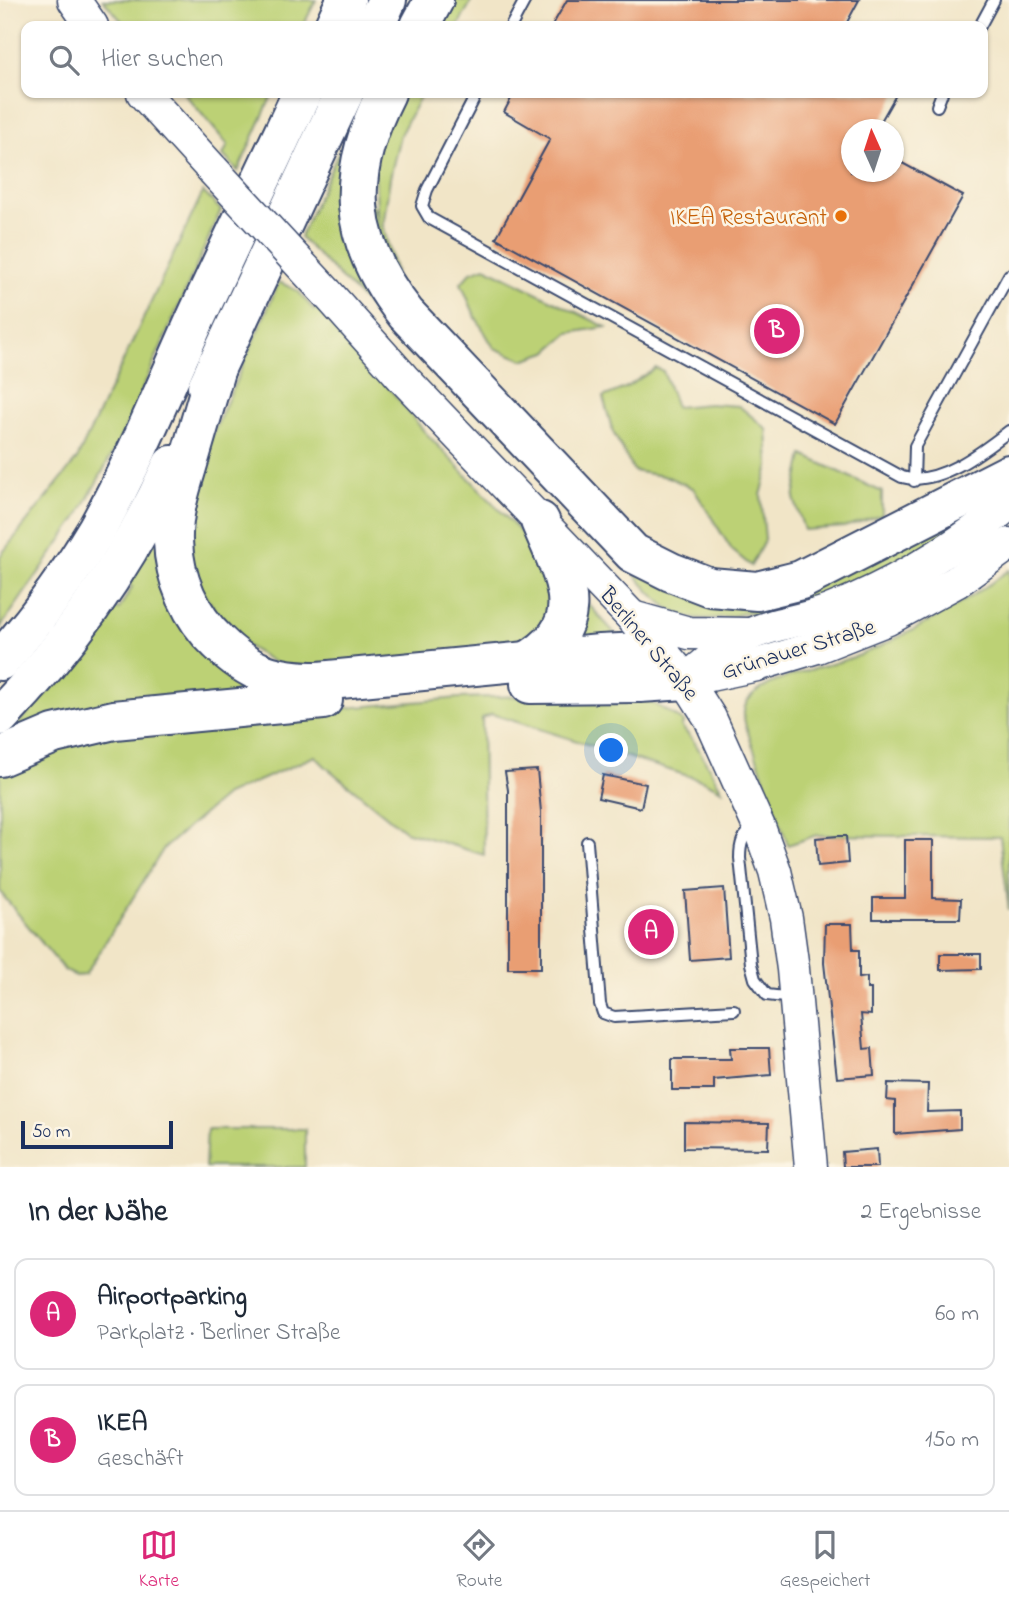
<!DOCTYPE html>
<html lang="de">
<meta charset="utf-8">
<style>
:root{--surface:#fff;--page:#f2f2f3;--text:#1f2937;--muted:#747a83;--line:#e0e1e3;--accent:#db2777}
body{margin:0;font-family:"Indie Flower",sans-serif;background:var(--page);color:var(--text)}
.compass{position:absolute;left:841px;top:119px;width:63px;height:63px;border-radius:50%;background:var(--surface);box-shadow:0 2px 5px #0004;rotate:357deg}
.scale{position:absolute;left:21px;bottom:18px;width:152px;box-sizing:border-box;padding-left:7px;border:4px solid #1b2f5e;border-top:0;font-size:19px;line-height:24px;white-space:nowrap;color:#1b2f5e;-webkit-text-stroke:5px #fcf5e5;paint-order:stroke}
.you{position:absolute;left:612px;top:751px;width:24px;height:24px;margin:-18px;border:5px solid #fff;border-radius:50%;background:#1a73e8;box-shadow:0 0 0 10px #1a73e833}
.badge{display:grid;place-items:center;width:46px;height:46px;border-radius:50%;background:var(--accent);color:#fff;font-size:23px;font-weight:700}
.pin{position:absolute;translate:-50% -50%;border:4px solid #fff;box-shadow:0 2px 7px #0006}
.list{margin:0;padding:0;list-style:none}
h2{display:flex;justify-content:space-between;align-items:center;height:91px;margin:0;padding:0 28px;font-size:30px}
h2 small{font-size:23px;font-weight:400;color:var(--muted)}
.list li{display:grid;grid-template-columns:46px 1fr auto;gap:21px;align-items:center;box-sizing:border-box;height:112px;margin:0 14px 14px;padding:0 14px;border:2px solid var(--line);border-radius:14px}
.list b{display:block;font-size:26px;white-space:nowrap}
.list p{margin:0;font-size:23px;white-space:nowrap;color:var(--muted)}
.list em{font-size:23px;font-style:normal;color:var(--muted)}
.icon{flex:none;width:38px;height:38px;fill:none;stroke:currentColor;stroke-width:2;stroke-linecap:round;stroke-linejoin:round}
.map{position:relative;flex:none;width:1009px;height:1167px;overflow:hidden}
.search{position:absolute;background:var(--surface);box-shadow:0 2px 5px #0004;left:21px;right:21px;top:21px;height:77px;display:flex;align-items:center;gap:18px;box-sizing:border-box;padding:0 24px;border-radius:14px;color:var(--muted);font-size:26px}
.sheet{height:343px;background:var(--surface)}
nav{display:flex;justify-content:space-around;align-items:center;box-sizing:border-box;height:98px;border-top:2px solid var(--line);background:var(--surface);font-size:19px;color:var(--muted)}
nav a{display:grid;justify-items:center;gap:4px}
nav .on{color:var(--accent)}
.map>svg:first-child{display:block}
</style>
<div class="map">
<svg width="1009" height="1167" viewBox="0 0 1009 1167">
<rect width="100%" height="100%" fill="#fcf5e5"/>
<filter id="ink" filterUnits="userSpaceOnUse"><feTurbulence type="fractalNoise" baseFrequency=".0143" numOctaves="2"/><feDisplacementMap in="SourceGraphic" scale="14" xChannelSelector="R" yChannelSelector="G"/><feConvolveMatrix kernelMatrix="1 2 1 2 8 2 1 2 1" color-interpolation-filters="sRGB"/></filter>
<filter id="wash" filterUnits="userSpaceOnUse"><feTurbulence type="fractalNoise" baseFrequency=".00686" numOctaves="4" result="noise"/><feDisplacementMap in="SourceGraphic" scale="28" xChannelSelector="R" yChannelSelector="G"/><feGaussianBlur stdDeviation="1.57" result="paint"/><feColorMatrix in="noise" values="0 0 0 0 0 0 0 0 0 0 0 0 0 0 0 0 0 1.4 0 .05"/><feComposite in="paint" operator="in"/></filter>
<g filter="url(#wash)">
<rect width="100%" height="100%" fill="#f1e5c7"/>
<!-- green -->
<g fill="#bcd175" stroke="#6c806a" stroke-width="2">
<path d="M103,0h213l-13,26h-177z"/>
<path d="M445,0h27l-14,26h-27z"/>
<path d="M184,93h89l-35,78 -15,-16 5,-10z"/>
<path d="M363,93h10l-20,51 66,207 -44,-39 -75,-75 50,-110z"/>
<path d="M396,93h26l-22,42 -10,43 -7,48 12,44 -15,-14 -7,-114z"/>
<path d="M203,192l18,18 -100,228 -44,80 -77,110v-72l77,-97z"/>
<path d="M485,267l121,60 -37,6 -22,19 -24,8 -29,-12 -19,-32 -14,-33 10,-11z"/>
<path d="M279,282l19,9 16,19 4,-4 39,42 66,82 110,115 27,51 -25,52 -245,24 -75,-45 -31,-88 17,-78z"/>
<path d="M656,368l7,3 13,36 33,-3 30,2 28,23 2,37 -8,29 4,44 -14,27 -19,-16 -39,-62 -25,-11 -34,-6 -21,-39 -10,-35 22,-9z"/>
<path d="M803,455l79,37v23l-38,12 -40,3 -10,-32z"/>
<path d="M1002,493l-92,66 -100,45 -57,15 -3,-7c-66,16 -81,5 -122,-46l98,34z"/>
<path d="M159,529l110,158 -267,54 49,-53 61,-80 7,1 13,-22 -5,-4z"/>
<path d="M1009,570v340l-9,-73 -183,-2 -29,10 -42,-118c-3,-11 -4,-21 5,-30 19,-21 81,-31 109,-42 54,-23 102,-50 149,-85z"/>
<path d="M580,595l40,44 -57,5z"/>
<path d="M532,696c30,0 92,-4 118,6 12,5 23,13 34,20l-3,4 14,17 27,47 -18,-9 -212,-67 -10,4 2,137 -79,-24 -79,-64 -11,-11 -89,39 -62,53 -79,127 -9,1 -11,-5 -65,-79v-125l46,-21 174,-27 239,-21z"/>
<path d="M207,1129h98v38h-100z"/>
</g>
<g id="blocks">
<!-- building -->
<g fill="#e99e73">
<path d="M567,0h292l-14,26h-293z"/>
<path d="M514,93h383l-21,37h-25v42h42v-14l70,38 -128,228 -339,-186 54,-99 -46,-27z"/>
<path d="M537,770l4,42v156h-33v-178l-3,-18z"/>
<path d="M603,775l43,9 -5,24 -43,-10z"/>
<path d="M838,836h8l2,27 -30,3 -2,-28z"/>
<path d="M905,840h28v58l28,1 -1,20h-87v-21h32z"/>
<path d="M724,888l5,69 -39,3 -5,-69z"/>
<path d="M825,924h27l1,26h6v28l8,-1v12h4v26l-10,-1 3,35 8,-1 2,27 -37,3 -13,-115z"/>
<path d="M940,954h41v15l-41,1z"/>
<path d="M730,1048h39l2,27 -57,5v10h-42v-31h59z"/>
<path d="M888,1083l40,1 -1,28 33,-1v18l-65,5v-33l-8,-1z"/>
<path d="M684,1122l85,1 -1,26 -84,-1z"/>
<path d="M877,1149l1,18h-35l-1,-15z"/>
</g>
</g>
</g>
<g filter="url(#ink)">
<use href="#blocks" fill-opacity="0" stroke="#3b4a6e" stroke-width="2"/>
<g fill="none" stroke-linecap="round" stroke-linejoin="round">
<defs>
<g id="lane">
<path d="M511,26l14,-26"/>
<path d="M980,26l14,-26"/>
<path d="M477,93l-50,97 -5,16 7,12 473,259c35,10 80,-25 107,-46"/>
<path d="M937,106l5,-13"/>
<path d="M914,481l1,-35 94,-171"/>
<path d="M755,829c-13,5 -15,16 -15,29l11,106 4,15 12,16 26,3"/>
<path d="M587,842l13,162 3,9 11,4 120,-7"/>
</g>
<g id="secondary">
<path d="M74,0l18,26"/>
<path d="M143,93l70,77"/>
<path d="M327,293l76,85 229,239 54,63 24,38 49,109 16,44 11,47 7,51 18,198"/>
<path d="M632,617l57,16 59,1"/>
<path d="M691,679l66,-14 60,-18 71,-28 68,-37 53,-38"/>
<path d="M686,680c19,-16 38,-33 61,-44 25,-13 56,-15 82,-25 65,-26 126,-62 180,-107"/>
</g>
<g id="highway">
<path d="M334,26l12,-26"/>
<path d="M375,26l12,-26"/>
<path d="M420,26l14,-26"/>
<path d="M386,93c-42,83 -39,147 20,221l227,239 38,19 39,15 47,4 44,-11 208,-106"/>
<path d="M217,364c-9,31 -18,62 -27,93 -8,27 -18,56 -17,84 1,37 18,76 45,101 32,32 57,39 101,39l281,-27 61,-3"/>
<path d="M207,387l137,-294"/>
<path d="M0,661c36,-41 69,-85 97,-132 38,-68 67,-140 99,-211 35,-76 71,-150 106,-225"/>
<path d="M524,663c70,-40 40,-84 16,-142"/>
<path d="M530,684l110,-1 46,-3"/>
<path d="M0,716c71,-73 131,-159 172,-251"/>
<path d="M0,757l54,-23 60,-14 209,-20"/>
</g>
</defs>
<!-- lane casing -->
<use href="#lane" stroke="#3b4a6e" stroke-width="14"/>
<!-- secondary casing -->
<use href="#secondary" stroke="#3b4a6e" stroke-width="35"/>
<!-- highway casing -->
<use href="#highway" stroke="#3b4a6e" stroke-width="42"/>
<!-- lane -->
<use href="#lane" stroke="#fff" stroke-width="10"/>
<!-- secondary -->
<use href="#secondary" stroke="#fff" stroke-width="32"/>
<!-- highway -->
<use href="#highway" stroke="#fff" stroke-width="38"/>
<defs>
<path id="secondary-bridge" d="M213,170l114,123"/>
</defs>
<!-- secondary-bridge casing -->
<use href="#secondary-bridge" stroke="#3b4a6e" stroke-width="35" stroke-linecap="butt"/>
<!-- secondary-bridge -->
<use href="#secondary-bridge" stroke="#fff" stroke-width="32"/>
</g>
</g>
<!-- markers -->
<circle fill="#e8710a" stroke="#fcf5e5" stroke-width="2.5" cx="841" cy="216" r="7"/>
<g text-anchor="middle" stroke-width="5" stroke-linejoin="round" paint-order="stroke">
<!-- food labels -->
<g font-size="23" fill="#c56008" stroke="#fcf5e5" text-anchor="end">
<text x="827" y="224">IKEA Restaurant</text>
</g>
<!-- street labels -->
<g font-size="23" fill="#1b2f5e" stroke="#fcf5e5">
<text transform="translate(650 643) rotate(50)" y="8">Berliner Straße</text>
<text transform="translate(798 648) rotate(-17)" y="8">Grünauer Straße</text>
</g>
</g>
</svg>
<svg class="compass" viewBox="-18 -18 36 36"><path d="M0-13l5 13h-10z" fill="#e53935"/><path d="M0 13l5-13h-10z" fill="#747a83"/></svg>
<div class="scale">50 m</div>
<div class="you"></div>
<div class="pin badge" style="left:651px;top:932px">A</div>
<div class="pin badge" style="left:777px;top:331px">B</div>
<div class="search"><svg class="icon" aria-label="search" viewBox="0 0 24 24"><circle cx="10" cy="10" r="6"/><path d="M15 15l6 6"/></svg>Hier suchen</div>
</div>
<section class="sheet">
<h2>In der Nähe<small>2 Ergebnisse</small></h2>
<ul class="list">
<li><span class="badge">A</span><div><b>Airportparking</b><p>Parkplatz · Berliner Straße</p></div><em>60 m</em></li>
<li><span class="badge">B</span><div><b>IKEA</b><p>Geschäft</p></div><em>150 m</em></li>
</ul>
</section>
<nav>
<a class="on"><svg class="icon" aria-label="map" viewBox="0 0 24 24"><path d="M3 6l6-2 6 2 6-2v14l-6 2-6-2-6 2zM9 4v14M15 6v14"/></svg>Karte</a>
<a><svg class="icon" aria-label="directions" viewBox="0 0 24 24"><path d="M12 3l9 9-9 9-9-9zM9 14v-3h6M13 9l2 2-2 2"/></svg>Route</a>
<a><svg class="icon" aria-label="saved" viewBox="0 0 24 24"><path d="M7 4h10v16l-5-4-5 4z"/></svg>Gespeichert</a>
</nav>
